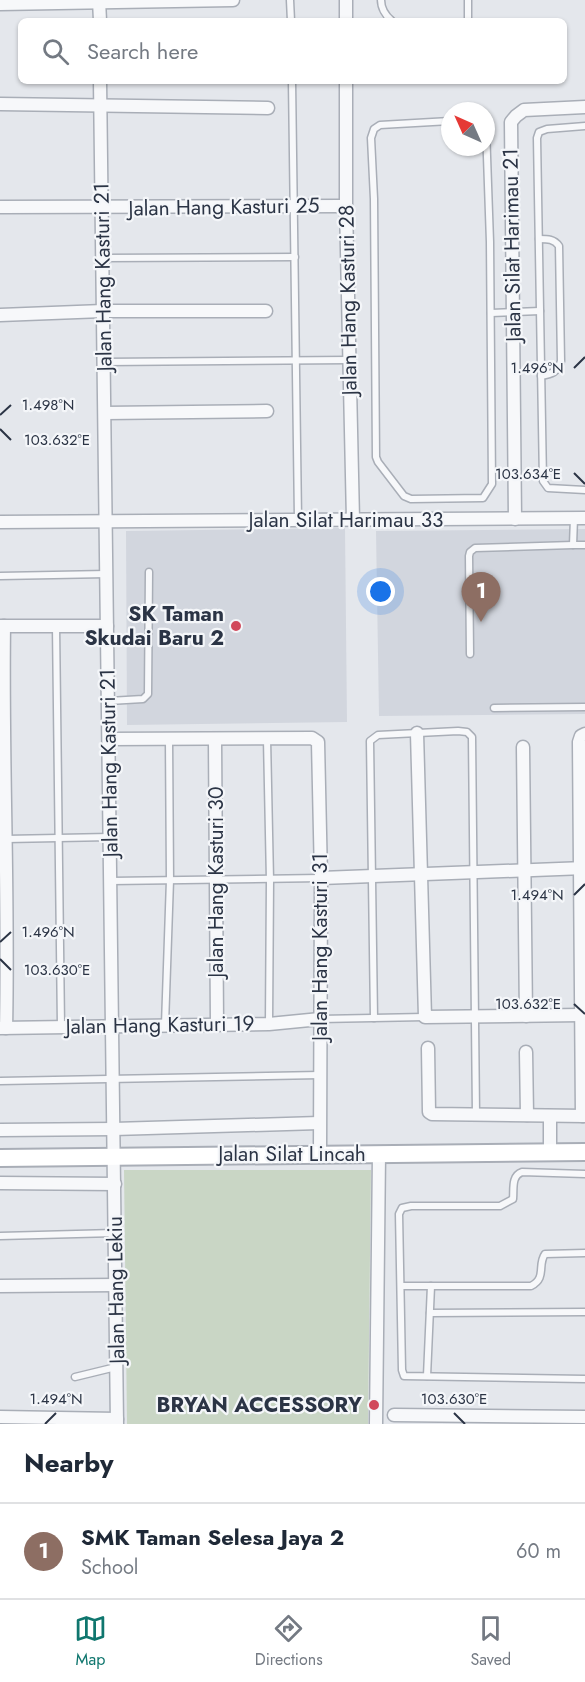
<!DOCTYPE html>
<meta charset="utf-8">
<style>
:root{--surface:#fff;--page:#f2f2f3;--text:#1f2937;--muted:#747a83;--line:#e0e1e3;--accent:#0f766e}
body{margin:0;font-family:Jost,sans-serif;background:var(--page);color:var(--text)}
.compass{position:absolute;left:441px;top:102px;width:54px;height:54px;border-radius:50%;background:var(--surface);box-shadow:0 2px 4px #0004;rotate:315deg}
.you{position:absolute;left:381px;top:592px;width:21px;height:21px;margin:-15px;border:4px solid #fff;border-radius:50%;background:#1a73e8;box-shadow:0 0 0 9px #1a73e833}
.badge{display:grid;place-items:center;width:39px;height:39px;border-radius:50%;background:var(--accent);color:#fff;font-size:20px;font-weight:700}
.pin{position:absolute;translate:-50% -50px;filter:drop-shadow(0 2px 3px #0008)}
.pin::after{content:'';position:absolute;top:32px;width:21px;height:18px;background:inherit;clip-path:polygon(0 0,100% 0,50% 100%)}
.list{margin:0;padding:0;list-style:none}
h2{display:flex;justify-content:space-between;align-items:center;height:78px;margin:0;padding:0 24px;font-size:26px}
h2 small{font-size:20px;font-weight:400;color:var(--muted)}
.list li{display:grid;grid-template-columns:39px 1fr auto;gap:18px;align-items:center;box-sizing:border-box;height:96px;padding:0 24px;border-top:2px solid var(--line)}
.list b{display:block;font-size:22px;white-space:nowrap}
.list p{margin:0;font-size:20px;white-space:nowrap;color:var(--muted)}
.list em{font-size:20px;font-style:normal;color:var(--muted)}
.icon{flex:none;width:33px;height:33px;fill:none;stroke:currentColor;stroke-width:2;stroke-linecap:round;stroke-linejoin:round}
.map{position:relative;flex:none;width:585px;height:1424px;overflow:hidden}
.search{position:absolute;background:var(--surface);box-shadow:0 2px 4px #0004;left:18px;right:18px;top:18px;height:66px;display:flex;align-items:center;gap:15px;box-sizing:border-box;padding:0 21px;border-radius:9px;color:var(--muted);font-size:22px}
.sheet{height:174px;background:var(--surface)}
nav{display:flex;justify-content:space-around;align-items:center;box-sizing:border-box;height:84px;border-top:2px solid var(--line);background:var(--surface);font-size:16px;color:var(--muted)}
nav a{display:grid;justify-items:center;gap:3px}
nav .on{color:var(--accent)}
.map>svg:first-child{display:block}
</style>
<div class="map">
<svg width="585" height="1424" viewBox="0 0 585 1424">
<rect width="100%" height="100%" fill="#e4e7ec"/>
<!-- built -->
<g fill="#d2d6de">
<path d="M345,528l2,194 -220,3 -1,-194z"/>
<path d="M585,529v185l-206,2 -3,-185z"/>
</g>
<!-- green -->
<path fill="#c9d6c5" d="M124,1170h247l-3,254h-241z"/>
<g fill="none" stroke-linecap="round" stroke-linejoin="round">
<defs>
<g id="lane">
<path d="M290,0l1,21"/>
<path d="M381,0c0,8 5,16 11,21"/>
<path d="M468,0v21"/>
<path d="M292,81l6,438"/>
<path d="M450,121l-70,4 -6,4 -3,9 3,61 2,258 2,5 26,34 7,3 72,-1 9,-14 -2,-242 -4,-114"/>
<path d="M585,126l-38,3 -8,3 -2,6 6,343 5,7 37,2"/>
<path d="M539,239c9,0 15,0 20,7l2,115c-3,11 -9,13 -20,15"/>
<path d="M103,258l192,-1"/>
<path d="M491,313l49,-2"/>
<path d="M104,362l245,-2"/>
<path d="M574,518l-1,27h12"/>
<path d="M0,576l107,-2"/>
<path d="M56,626l5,401"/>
<path d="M470,654l-1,-98 1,-4 5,-4 98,-3"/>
<path d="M109,701l34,-2 5,-5 1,-122"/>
<path d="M494,708l91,-1"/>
<path d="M267,739l3,141 -1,144"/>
<path d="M6,839l104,-2"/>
<path d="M111,881l210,-3"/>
<path d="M374,1018l-4,-277 8,-6 80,-4 9,1 5,5 4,378"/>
<path d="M320,1019l105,-2"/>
<path d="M165,1025l5,-145 -1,-140"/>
<path d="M0,1081l320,-6"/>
<path d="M585,1174l-63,-2c-11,4 -8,17 -9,27l-13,7h-89l-9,2 -3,6 3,156 2,6 181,3"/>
<path d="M0,1236l115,-3"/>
<path d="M401,1286h130c16,-8 6,-21 14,-32l40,-1"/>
<path d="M430,1313l155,-1"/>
<path d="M427,1376l4,-90"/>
<path d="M75,1377l41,-10"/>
</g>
<g id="street">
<path d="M99,0l1,21"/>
<path d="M346,0v21"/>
<path d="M0,4l233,-4"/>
<path d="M100,81l17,1343"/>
<path d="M346,81v125l7,314"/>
<path d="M0,104l268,4"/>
<path d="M0,207l346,-1"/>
<path d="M0,315l103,-4h163"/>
<path d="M105,413l162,-2"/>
<path d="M515,519l-4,-397 5,-6 8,-6 61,-3"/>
<path d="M0,522l585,-4"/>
<path d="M0,626h107"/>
<path d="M4,626c-2,134 5,268 2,402"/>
<path d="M417,733l8,284 156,-2"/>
<path d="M109,739l203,-1 6,4 3,136 -1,275"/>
<path d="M215,740l2,285"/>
<path d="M523,747l3,269"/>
<path d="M321,878l264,-10"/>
<path d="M0,1028l269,-4 51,-5"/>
<path d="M428,1048l1,64 3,2 153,2"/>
<path d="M526,1052l1,63"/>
<path d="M582,1116l-3,-374 2,-6 4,-2"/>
<path d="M0,1130l114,-1 205,-6"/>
<path d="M550,1152v-36"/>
<path d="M0,1183l115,1"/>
<path d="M0,1286l116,-1"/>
<path d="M394,1415l191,2"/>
<path d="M0,1417l117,2"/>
<path d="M376,1424l3,-270"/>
</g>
<path id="secondary" d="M0,1158l585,-6"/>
</defs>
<!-- lane casing -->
<use href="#lane" stroke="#a9aeb7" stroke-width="9"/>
<!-- street casing -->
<use href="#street" stroke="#a9aeb7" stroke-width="15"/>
<!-- secondary casing -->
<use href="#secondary" stroke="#a9aeb7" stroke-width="20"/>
<!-- lane -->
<use href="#lane" stroke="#f7f8fa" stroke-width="6"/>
<!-- street -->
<use href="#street" stroke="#f7f8fa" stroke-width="12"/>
<!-- secondary -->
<use href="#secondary" stroke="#fff" stroke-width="16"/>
</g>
<!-- ticks -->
<path fill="none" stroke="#2b3445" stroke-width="2" d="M574,368l11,-11M0,415l11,-10M0,429l11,11M574,473l11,11M574,895l11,-11M0,942l11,-10M0,959l11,11M574,1004l11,10M454,1413l11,11M45,1424l11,-11"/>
<!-- markers -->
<g fill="#d1495b" stroke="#f4f6f9" stroke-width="2">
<circle cx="236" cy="626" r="6"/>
<circle cx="374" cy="1405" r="6"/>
</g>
<g text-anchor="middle" stroke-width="4.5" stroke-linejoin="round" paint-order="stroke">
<!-- street labels -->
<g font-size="21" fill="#2b3445" stroke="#f4f6f9">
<text transform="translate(224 207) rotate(-1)" y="7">Jalan Hang Kasturi 25</text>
<text transform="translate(512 245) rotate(-91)" y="7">Jalan Silat Harimau 21</text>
<text transform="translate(103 277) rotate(-91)" y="7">Jalan Hang Kasturi 21</text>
<text transform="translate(348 300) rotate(-91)" y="7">Jalan Hang Kasturi 28</text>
<text x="346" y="527">Jalan Silat Harimau 33</text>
<text transform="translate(109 763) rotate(-91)" y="7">Jalan Hang Kasturi 21</text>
<text transform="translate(216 882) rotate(-90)" y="7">Jalan Hang Kasturi 30</text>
<text transform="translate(320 947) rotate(-90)" y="7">Jalan Hang Kasturi 31</text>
<text transform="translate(160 1025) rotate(-1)" y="7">Jalan Hang Kasturi 19</text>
<text x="292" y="1161">Jalan Silat Lincah</text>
<text transform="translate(116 1290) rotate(-91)" y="7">Jalan Hang Lekiu</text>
</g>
<!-- poi labels -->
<g font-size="21" font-weight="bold" fill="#2b3445" stroke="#f4f6f9" text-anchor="end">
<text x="224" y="621">SK Taman<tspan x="224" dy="24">Skudai Baru 2</tspan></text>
<text x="362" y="1412">BRYAN ACCESSORY</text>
</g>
</g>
<g font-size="15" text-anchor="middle" fill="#2b3445" stroke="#f4f6f9" stroke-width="4.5" stroke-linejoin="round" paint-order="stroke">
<text x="537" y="373">1.496°N</text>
<text x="48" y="410">1.498°N</text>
<text x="57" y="445">103.632°E</text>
<text x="528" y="479">103.634°E</text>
<text x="537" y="900">1.494°N</text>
<text x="48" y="937">1.496°N</text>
<text x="57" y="975">103.630°E</text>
<text x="528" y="1009">103.632°E</text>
<text x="56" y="1404">1.494°N</text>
<text x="454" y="1404">103.630°E</text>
</g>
</svg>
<svg class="compass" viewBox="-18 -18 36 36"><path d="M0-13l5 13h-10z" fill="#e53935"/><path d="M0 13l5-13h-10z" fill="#747a83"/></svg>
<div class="you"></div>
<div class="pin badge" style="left:481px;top:622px;background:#8d6e63">1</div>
<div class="search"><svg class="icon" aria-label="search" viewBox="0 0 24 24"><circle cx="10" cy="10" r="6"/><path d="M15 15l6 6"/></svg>Search here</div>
</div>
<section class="sheet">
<h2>Nearby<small></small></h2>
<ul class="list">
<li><span class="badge" style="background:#8d6e63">1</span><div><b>SMK Taman Selesa Jaya 2</b><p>School</p></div><em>60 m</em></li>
</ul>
</section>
<nav>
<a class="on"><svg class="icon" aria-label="map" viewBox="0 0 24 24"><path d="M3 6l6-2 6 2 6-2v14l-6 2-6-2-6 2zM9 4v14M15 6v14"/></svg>Map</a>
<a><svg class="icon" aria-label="directions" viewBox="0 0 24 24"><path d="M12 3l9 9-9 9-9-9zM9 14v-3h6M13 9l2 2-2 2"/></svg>Directions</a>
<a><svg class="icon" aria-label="saved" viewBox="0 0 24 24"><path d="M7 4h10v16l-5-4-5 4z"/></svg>Saved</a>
</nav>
